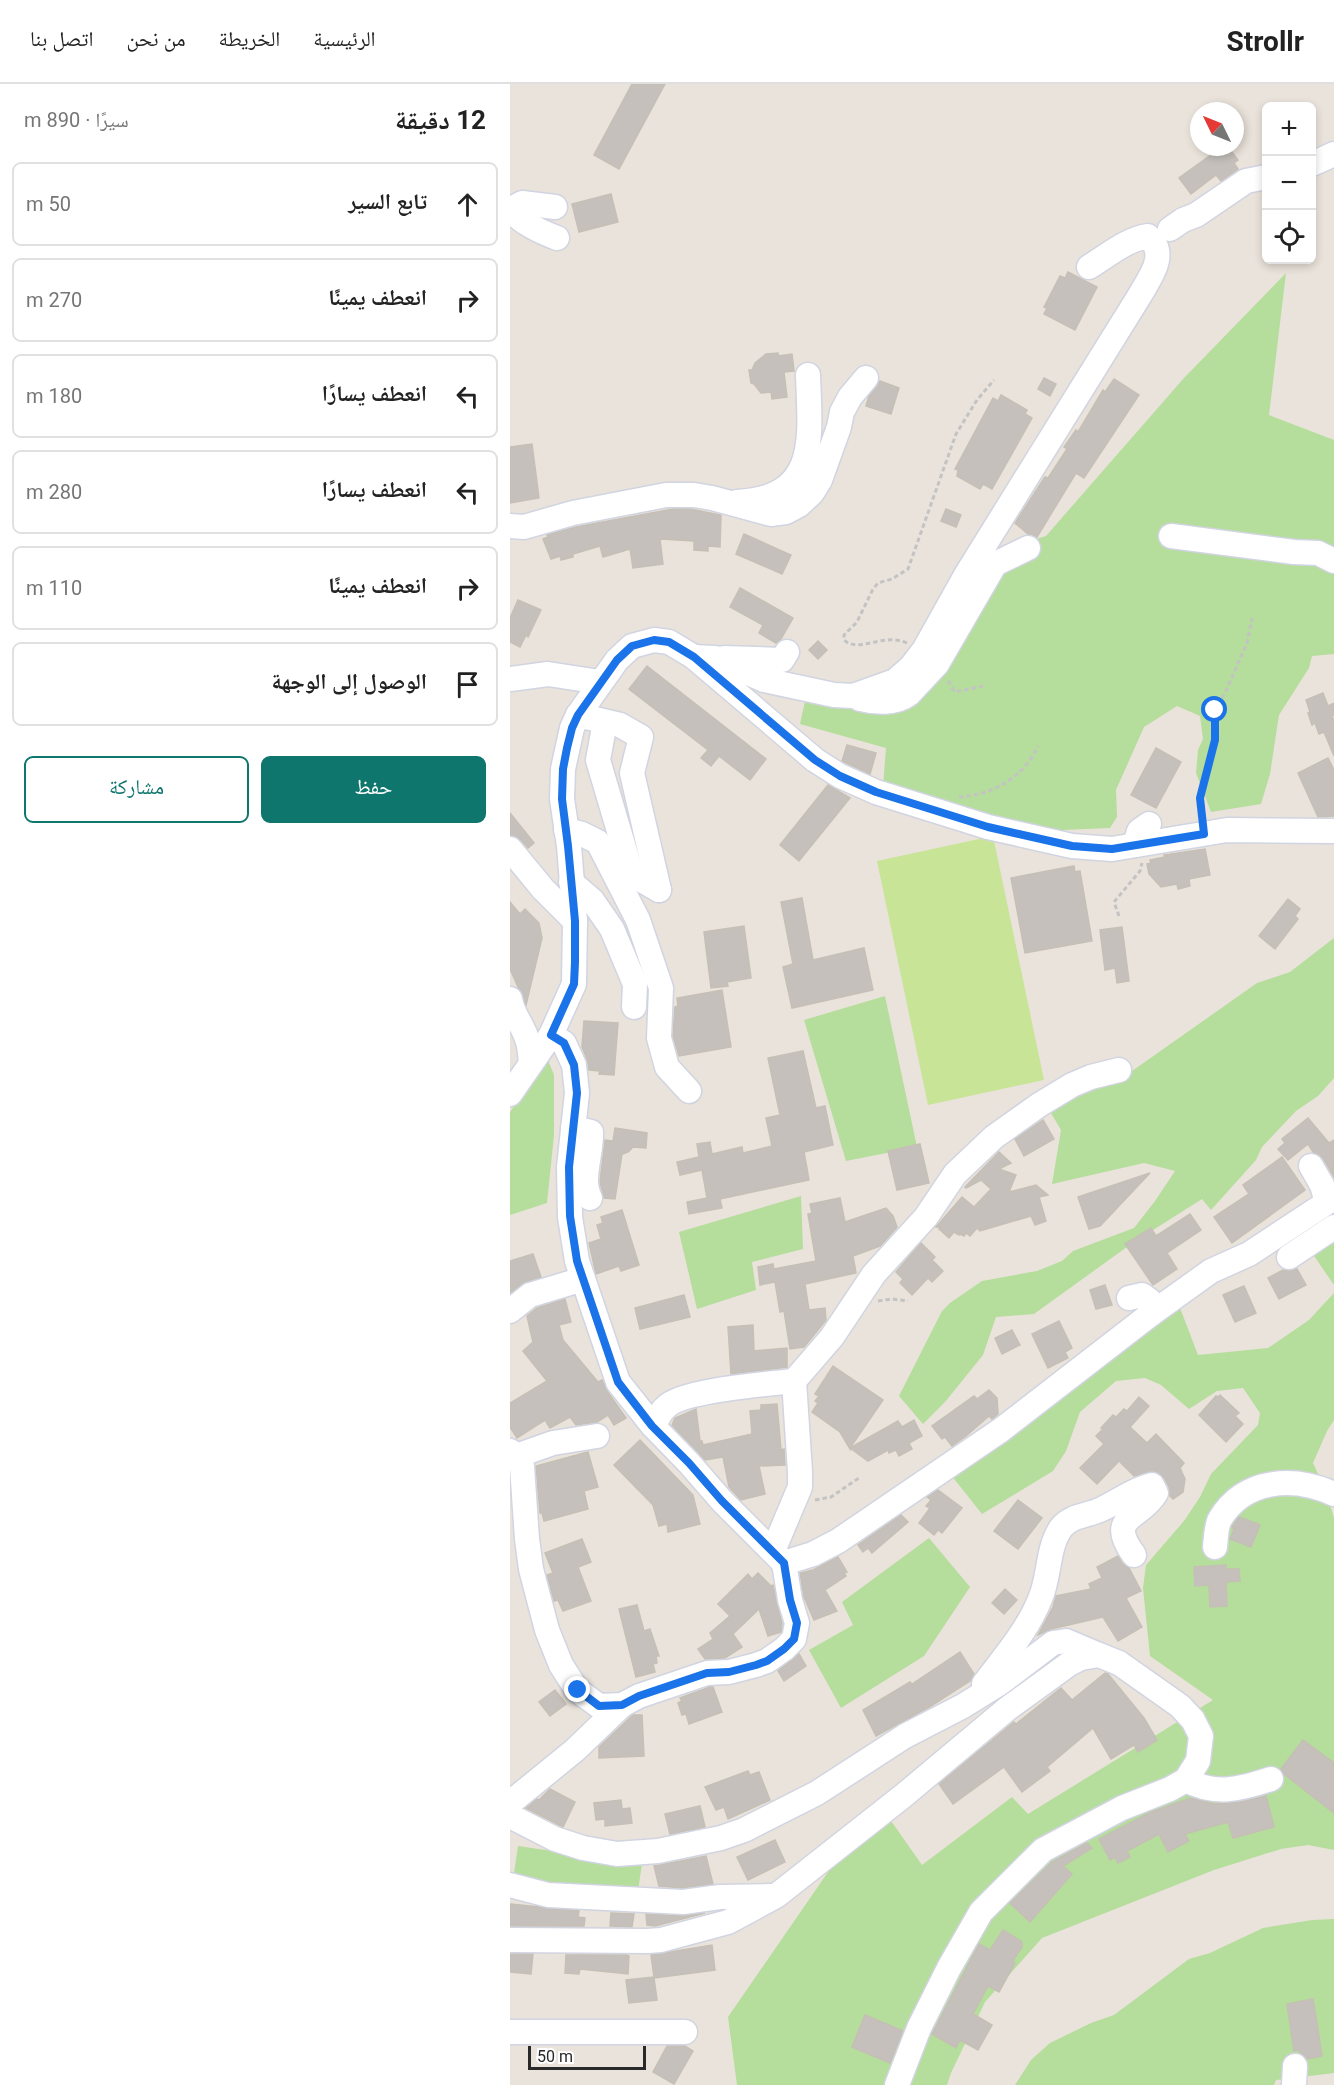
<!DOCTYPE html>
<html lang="ar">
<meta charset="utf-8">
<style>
:root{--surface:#fff;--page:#f6f6f6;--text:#222;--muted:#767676;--line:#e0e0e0;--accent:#0f766e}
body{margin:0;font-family:Roboto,"Noto Naskh Arabic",sans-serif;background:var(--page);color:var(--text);direction:rtl}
.controls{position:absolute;right:18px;top:18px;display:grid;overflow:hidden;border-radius:9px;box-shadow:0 3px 9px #0003}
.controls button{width:54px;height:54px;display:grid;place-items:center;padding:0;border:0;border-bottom:2px solid var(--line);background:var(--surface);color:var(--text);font:30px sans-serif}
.compass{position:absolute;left:680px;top:18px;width:54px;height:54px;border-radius:50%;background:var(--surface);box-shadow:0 3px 9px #0003;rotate:313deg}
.scale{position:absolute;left:18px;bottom:15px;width:118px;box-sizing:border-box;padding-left:6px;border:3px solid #292929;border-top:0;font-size:16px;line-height:21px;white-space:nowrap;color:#292929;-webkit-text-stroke:4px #fff;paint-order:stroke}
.stop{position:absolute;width:18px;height:18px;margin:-14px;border:4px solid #1a73e8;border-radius:50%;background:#fff}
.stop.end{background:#1a73e8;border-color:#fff;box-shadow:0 2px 6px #0008}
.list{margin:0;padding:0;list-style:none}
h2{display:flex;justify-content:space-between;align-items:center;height:78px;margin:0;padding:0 24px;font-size:26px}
h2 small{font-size:20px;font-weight:400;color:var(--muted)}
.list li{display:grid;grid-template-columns:39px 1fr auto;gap:18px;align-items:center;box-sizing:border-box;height:84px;margin:0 12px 12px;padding:0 12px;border:2px solid var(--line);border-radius:9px}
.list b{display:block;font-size:22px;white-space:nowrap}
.list em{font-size:20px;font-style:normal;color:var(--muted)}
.actions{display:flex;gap:12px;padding:18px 24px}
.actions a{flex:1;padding:14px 0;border:2px solid var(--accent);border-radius:9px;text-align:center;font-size:21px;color:var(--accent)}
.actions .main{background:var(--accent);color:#fff}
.icon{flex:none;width:33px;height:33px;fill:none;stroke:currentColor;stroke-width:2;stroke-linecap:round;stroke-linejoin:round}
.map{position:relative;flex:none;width:824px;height:2001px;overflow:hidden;direction:ltr}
header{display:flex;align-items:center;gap:36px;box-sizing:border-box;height:84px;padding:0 30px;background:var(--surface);border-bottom:2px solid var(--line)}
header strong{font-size:28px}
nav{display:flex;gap:33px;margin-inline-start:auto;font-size:21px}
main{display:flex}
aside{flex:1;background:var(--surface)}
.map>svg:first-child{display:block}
</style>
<header>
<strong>Strollr</strong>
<nav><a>الرئيسية</a><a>الخريطة</a><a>من نحن</a><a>اتصل بنا</a></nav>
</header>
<main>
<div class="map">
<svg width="824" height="2001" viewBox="0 0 824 2001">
<rect width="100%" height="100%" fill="#eae3db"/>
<!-- green -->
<g fill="#b5dd9b">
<path d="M776,189l-17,142 65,25v214l-22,2 -3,12 -30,47 -9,59 -9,30 -50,8 -15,-39 2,-23 5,-11 -3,-23 -23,-10 -33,21 -28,63 1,27 -7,11 -72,3 -155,-44 3,-39 -86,-24 9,-41 39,14 50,-28 87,-114 61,-19 138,-158z"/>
<path d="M824,854v140l-16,18 -22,15 -34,36 -6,13 -45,50 -9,-11 -71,45 -97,70 -38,3 -13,38 -38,47 -22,22 -24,-28 43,-85 8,-8 32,-22 55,-10 25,-10 11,-10 61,-23 21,-27 20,-30 -31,-8 -92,21 9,-54 -13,-22 77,-32 132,-93 33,-11z"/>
<path d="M375,912l32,151 -71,14 -42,-141z"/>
<path d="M37,974l7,17v60l-7,68 -37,12v-103z"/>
<path d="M291,1112l2,53 -51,13 4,28 -59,19 -18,-77z"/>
<path d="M824,1122v79l-24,-35z"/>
<path d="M824,1209v127l-7,11 -14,32 13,28 8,27v332l-26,-5 -27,4 -67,21 -172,68 -57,64 -34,71 -4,12h-210l-9,-68 149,-216 45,64 90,-68 16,17 185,-114 -63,-44 -7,-68 3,-23 38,-44 16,-24 11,-23 47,-49 2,-12 -17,-25 -26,3 -28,18 -28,-24 -16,-7 -29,3 -36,31 -14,39 -13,20 -71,43 -31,-39 226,-175 21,55 70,-7 41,-28z"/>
<path d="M419,1454l41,49 -46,69 -83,52 -32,-58 44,-25 -11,-23z"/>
<path d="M8,1762l124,18 -5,33 -124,-17z"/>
<path d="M824,1835v154l-58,7 -2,5h-259l16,-25 19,-17 41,-20 23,-8 75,-56 21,-6 53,-25 49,-8z"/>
</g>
<!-- pitch -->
<path fill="#c7e497" d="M483,752l51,244 -116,25 -51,-244z"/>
<!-- building -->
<g fill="#c5c0bb" stroke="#c5bfb5" stroke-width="1.5">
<path d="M122,0h33l-46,85 -25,-14z"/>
<path d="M697,63h21l10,13 -4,3 4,6 -17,12 -5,-6 -25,19 -12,-16 33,-24z"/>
<path d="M101,110l7,28 -39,10 -7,-28z"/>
<path d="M558,188l29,15 -22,43 -31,-16 3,-6 -3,-1 16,-31 5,2z"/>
<path d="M268,269v3l14,-2 2,17 -10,1 3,25 -15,2 -1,-7 -10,1 -7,-9 -3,-1 -2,-13h3l3,-7 11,-9z"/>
<path d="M534,294l12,6 -6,12 -12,-7z"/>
<path d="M604,295l25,16 -55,83 -8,-5 -39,64 -9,-3 -13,-11 30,-46 3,1 19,-29 -3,-2 12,-17 2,2 25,-42 2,2z"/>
<path d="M370,297l19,7 -8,26 -25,-8 3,-10z"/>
<path d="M491,311l26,15 -2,4 7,4 -40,71 -9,-5 -3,5 -23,-13 1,-6 -3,-1 38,-71 5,3z"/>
<path d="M22,360l7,54 -29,5v-56z"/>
<path d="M163,425h17l31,6 -1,32 -12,-1v5l-14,-1v-9l-34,-2 3,25 -30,4 -3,-19 -27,8 -3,-11 -27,8v3l-12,3 -1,-4 -9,3 -8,-20 5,-2 -1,-2 29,-8z"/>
<path d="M436,425l15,6 -5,12 -15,-6z"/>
<path d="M234,450l47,21 -9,19 -46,-20z"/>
<path d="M230,504l53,30 -12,21 -5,4 -17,-10 4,-8 -33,-18z"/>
<path d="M8,516l23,10 -13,27 -2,-2 -6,12 -10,-5v-24z"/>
<path d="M308,557l9,9 -9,9 -9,-9z"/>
<path d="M137,582l119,93 -16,21 -31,-24 -8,10 -10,-8 7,-8 -79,-61z"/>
<path d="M813,609l5,13 6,-3v12l-2,1 2,5v35l-10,-24 -5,2 -4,-11 -3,2 -4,-12 2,-1 -4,-12z"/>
<path d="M337,661l29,8 -6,21 -28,-13z"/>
<path d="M646,664l25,14 -25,46 -25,-13z"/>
<path d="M818,674l6,12v46l-16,1 -20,-44z"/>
<path d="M318,701l22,13 -51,63 -19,-16z"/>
<path d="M0,729l24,30 -6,5 -7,-8 -11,-5z"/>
<path d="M695,765l5,26 -21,4 1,7 -12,3 -1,-5 -16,3 -12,-13 -2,-10 4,-1 -1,-3 15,-3 -1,-2z"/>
<path d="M564,782l1,6 5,-1 12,70 -67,12 -14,-75z"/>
<path d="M292,814l11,62 51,-12 9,42 -81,18 -9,-41 10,-3 -12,-62z"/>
<path d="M778,815l12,10 -5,7 3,3 -23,30 -16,-13z"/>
<path d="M0,818l10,12 5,-5 14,14 3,15 -16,67 -16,-36z"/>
<path d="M234,842l7,52 -24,4 1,4 -17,2 -7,-56z"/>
<path d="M612,843l7,54 -12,2 -2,-15 -10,2 -5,-40z"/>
<path d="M212,906l9,57 -52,9 -6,-20 2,-29 3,-1 -1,-8z"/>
<path d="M74,937l34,2 -4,52 -15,-1 1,-3 -11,-1 -2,-11 -5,-12z"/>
<path d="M293,967l13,57 9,-2 8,39 -29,7 5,28 -89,19 2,9 -33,6 -2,-12 20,-4 -5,-28 -22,5 -3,-13 22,-5 -2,-13 13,-2 2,12 30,-7 1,6 29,-7 -6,-28 14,-3 -12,-57z"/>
<path d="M798,1034l21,25 5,-3v37l-11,-19 -10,-6 -5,-8 -20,16 -10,-11 7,-6 -3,-4z"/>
<path d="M533,1036l11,19 -30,17 -9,-17z"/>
<path d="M105,1044l32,5 -1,15 -13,-1 -5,5 -6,2 -7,45 -11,-1 -4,-16 5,-42 8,1z"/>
<path d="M410,1060l9,39 -32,7 -9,-39z"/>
<path d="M489,1068l12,11 -12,6 17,6 -7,17 27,-7 12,10 -9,2 7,24 -11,4 -4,-9 -51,15 -3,-3 -7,8 -4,-3 -2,3 -4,-2 -1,1 -5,-3 -5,6 -10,-9 2,-2h-5l26,-30 12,10 17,-18 -10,-9 -15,8 -1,-1z"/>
<path d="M772,1073l23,33 -73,53 -18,-26 35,-23 -6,-9z"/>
<path d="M640,1089l-50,53 -11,3 -11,-32z"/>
<path d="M330,1114l5,24 41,-14 7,8 4,11 -17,19 -27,10 3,17 -51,11 4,26 16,-2 1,12 -22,27 -14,2 -6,-38 -4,1 -5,-30 -15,3 -2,-18 15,-3 1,5 42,-8 -8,-47 4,-1 -2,-9z"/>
<path d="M112,1126l17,55 -18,6 -2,-5 -23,8 -7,-31 12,-4 -4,-14 6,-2 -2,-6z"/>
<path d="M680,1130l11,16 -34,23 10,16 -24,16 -28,-41 26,-16 5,8z"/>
<path d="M411,1159l14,14 -3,3 11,11 -11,11 -4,-4 -16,17 -12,-12 3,-4 -7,-7z"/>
<path d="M23,1170l8,23 -16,5 -15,11v-32z"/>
<path d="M787,1185l9,16 -27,14 -11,-21 15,-8 7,1z"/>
<path d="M595,1201l7,20 -16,4 -6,-19z"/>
<path d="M734,1202l12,27 -21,9 -12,-27z"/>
<path d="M174,1211l6,22 -50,12 -5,-21z"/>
<path d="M55,1215l6,23 -12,3 4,15 35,42 4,-2 5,11 19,27 -12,7 -6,-10 -11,7 -21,3 -6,-8 -20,11 -5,-8 -28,18 -7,-11v-24l37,-22 -24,-30 10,-9 -6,-26 10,-8z"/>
<path d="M549,1237l13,27 -7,4 3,6 -20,10 -16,-34z"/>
<path d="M243,1241l1,26 33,-3v19l-56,7 -3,-47z"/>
<path d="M502,1246l8,15 -18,9 -7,-16z"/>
<path d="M323,1282l50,34 -33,48 48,-27 4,6 12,-7 8,16 -13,7 3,6 -13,7 -3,-6 -7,3 -1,-3 -20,11 -18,-13v1l-10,-17 -28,-20 6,-9 -3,-2 4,-5 -4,-2z"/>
<path d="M479,1306l8,8 1,16 -6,5 -3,-3 -23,20 -14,10 -7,-9 -3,2 -10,-13 42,-30 3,3z"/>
<path d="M710,1311l19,18 -4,3 8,8 -17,18 -27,-27 17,-19 2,1z"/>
<path d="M629,1313l10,9 -19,21 17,16 9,-9 28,29 -4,5 5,11 -2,13 -10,7 -3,-3 -1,-9 -4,-8 -10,-8 -21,5 -15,-15 -22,23 -17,-16 24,-24 -8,-8 7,-7 -2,-1 12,-13 3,2 8,-8 3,2z"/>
<path d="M267,1320l4,46 3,-1 1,16 -26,1 6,28 -24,6 -12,-13 -6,-30 -18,3 -33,-35 3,-7 21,-9 4,32h2l1,4 49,-11 -2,-23 11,-1v-5z"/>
<path d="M130,1356l53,55 7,29 -32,8 -1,-8 -8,2 -6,-21 -39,-40z"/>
<path d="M78,1368l10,35 -14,4 4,18 -44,12 -2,-8h-2l-4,-47z"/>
<path d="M428,1406l24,18 -20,25 -4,-3 -4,5 -15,-12 11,-15 -4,-2 5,-6 -4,-3z"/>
<path d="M508,1416l24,18 -24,31 -24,-18z"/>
<path d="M391,1431l7,7 -36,31 -4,-5 -5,4 -5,-7z"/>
<path d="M729,1433l21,8 -9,22 -21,-8 4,-9 -2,-3z"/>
<path d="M72,1455l9,23 -13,5 13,34 -28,10 -5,-11 -4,1 -7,-26 6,-2 -8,-20z"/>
<path d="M608,1472l4,7 7,5 12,23 -15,7 16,29 -24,14 -15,-24 -52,12 -13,6 15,-28 3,-11 35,-7 -2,-5 13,-6 -5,-11z"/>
<path d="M328,1473l9,15 -3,1 2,3 -21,14 12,21 -23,9 -10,-23 -4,-24 13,-3z"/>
<path d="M716,1481v4h13l1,12 -14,1 1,24 -17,1 -1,-22 -14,1 -1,-19z"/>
<path d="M248,1489l13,13 2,-1 9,39 -1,8 -13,4 -9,-27 -26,25 9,13 -17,11 -20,1 -7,-10 15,-10 -3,-6 20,-17 -12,-12 30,-30 4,5z"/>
<path d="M495,1505l12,11 -13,14 -12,-11z"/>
<path d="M127,1521l7,26 6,-2 9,27h-3l1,7 -4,1 2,8 -19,5 -17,-68z"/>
<path d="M450,1568l14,22 -4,7 -39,25 -55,30 -13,-26 47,-28 2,2z"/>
<path d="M289,1570l7,12 -22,15 -6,-10z"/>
<path d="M595,1589l3,1 36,44 13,22 -19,12 -4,-7 -23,14 -18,-31 -46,39 3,4 -28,21 -18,-25 -51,37 -14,-20 75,-62 2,2 45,-36 11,12z"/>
<path d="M200,1603h3l9,25 -33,12 -3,-10 -4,1 -4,-12 4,-2 -2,-3z"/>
<path d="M45,1606l11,14 -16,12 -11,-14z"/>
<path d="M123,1631h9l2,41 -45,2v-11z"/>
<path d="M793,1656l31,23v50l-50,-39 -3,-5z"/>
<path d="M238,1687l2,4 9,-3 11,28 -42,19 -4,-12 -8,3 -11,-23z"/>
<path d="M40,1705l25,13 -12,25 -37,-19 11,-9 2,1z"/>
<path d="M756,1712l8,31 -41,11 -5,-16 -43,12 4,7 -21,11 -9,-18 -32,17 3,6 -12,6 -3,-6 -5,3 -11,-21 52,-27 40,-14 23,6 26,-2z"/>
<path d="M111,1716l1,9 8,-1 2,15 -27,3v-7l-9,1 -2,-17z"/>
<path d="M190,1722l5,21 -35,7 -5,-20z"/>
<path d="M265,1756l10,22 -37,18 -11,-23z"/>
<path d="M577,1759l5,5 -29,18 9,8 -42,48 -20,-19 42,-41z"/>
<path d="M196,1772l7,28 -31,4 -23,-2 -5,-20z"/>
<path d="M0,1820l69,7 -1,6 7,1 -1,8h-74z"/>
<path d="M101,1829l23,1 -2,13 -22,-1z"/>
<path d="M195,1829l-50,13 -8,-1 -1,-11 36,2z"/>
<path d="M493,1846l19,12v5l-10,15 3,1 -16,29 -11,-6 -15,28 19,11 -14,25 -18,-10 -4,8 -24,-14 47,-90 11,6z"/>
<path d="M202,1861l3,25 -61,8 3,22 -28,3 -3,-23 28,-3 -3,-22z"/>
<path d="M0,1870h23l-2,20 -21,-2z"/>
<path d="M56,1871h61l2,1 -1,18 -48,-5 -1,5 -14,-1z"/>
<path d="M803,1915l9,57 -15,3 -7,-6 -1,-3 -5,1 -7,-47z"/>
<path d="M355,1931l38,16 -13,32 -38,-16z"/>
<path d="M157,1962h18l8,5 -19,33 -21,-12z"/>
</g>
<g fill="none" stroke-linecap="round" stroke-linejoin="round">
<defs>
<g id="minor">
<path d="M802,80l22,-10"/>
<path d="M0,126c14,14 29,21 47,28"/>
<path d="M0,126l12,-7 33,4"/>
<path d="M660,145l13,-9 13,-5 50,-34 20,-4"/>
<path d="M227,418c83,-4 73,-65 71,-127"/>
<path d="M0,442l14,1 49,-14 93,-18h28l18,3 59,16 15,-2 13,-7 13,-12 8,-13 19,-53 3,-15 8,-15 16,-19"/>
<path d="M661,452l123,16 24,1 16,8"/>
<path d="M184,573l21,1 49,22 70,15 19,1 42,-15 16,-14 13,-17 42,-75 174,-280c10,-18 29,-41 8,-59 -21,3 -41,20 -59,31"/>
<path d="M214,574l58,2 5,-8"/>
<path d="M0,595l38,-5 52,8"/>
<path d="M350,615c15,4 36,5 49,-5l28,-30 58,-100 33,-16"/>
<path d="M68,631l42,10 21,12 -9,36 27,117"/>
<path d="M95,638l-7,38 31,105 9,13 21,12"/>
<path d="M56,746l16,4 16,8 40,78 23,68 -2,50 8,29 22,24"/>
<path d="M625,761l4,-14 10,-7"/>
<path d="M0,765l33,40 32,32"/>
<path d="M61,798l21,18 20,29 23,55 -1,23"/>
<path d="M0,915c3,17 12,24 17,40 3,7 3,16 4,24"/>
<path d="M41,951l13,8 10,22 3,28 -8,74 1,50 7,44 41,121 35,44 36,37 33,38 62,62 29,-9 25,-13 163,-111 150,-116 60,-43 38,-17 85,-56"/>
<path d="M0,1010l41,-59 23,-51 1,-63 -6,-75 -7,-47 1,-30 9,-41 6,-13 39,-55 15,-14 22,-6 15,2 25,15 121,103 25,16 36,16 112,35 84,19 40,3 115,-19 107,1"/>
<path d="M63,1044l18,4c1,22 -11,47 -1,66"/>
<path d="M801,1082l11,19 5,17"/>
<path d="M779,1173l45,-30"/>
<path d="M619,1214l13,-3 7,5 2,14"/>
<path d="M0,1227l20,-16 53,-16"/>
<path d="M143,1342c4,-6 7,-14 13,-19 16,-17 102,-23 128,-26"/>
<path d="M0,1367l12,15 5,73 4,30 16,61 14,35 16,25 22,16 23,-1 17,-9 68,-23 22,-1 27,-7 11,-4 17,-12 10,-10 3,-16 -7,-23 -6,-37"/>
<path d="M6,1372l37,-13 44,-7"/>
<path d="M705,1463c1,-9 1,-21 5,-28 25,-41 74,-43 114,-25"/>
<path d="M263,1467l27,-64v-15l-6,-91 38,-44 42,-63 52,-57 29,-43 39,-37 45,-32 33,-20 19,-8 28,-7"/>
<path d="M474,1600c20,-27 44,-54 56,-85 10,-22 7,-51 21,-71 10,-13 27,-12 41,-19 17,-8 32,-20 50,-24l4,8c-15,26 -51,23 -22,62"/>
<path d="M676,1696c29,16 55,9 85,-1"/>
<path d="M0,1719l65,-53 47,-45"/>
<path d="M0,1732l45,23 28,9 34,6 41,-3 63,-13 23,-8 73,-37 88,-57 58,-30 37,-23 53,-40 13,-2 33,14"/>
<path d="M0,1801l38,10 135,7 37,-5 53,-1"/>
<path d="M0,1856l138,1 13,-1 67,-18 48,-26 127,-100 104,-87 62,-45 12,-6 18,-3 20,8 61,43 13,14 8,16 -3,25 -12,19 -16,9 -48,19 -79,42 -62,62 -32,56 -30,60 -22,57"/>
<path d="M0,1948h175"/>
<path d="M784,2001l1,-19"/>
</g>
</defs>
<!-- minor casing -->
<use href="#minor" stroke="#d1d4e1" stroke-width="27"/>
<!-- path -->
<g stroke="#c3c3c3" stroke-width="3" stroke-dasharray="4.5 3" stroke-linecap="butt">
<path d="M397,559c-25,-11 -47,11 -63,-3v-5l13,-13 16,-33 5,-6 14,-4 16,-10 48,-135 21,-34 17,-20"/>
<path d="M438,597l7,11 28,-6"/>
<path d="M449,713c34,-2 65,-20 79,-51"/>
<path d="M693,730l-3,-16 15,-58v-31l10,-16 22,-50 5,-25"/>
<path d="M609,832l-5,-14 26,-31 2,-8"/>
<path d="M368,1217l14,-2 16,2"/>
<path d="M305,1416l16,-3 28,-19"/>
</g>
<!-- minor -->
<use href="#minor" stroke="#fff" stroke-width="24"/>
</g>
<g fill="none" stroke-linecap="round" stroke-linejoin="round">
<!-- route -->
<path stroke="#1a73e8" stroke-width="8" d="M68,1606l21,16 23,-1 17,-9 68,-23 22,-1 27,-7 11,-4 17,-12 10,-10 3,-16 -7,-23 -6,-37 -62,-62 -33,-38 -37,-37 -34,-44 -41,-121 -7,-45 -1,-49 8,-74 -3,-28 -10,-22 -13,-8 23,-51 1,-22v-41l-7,-75 -6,-47 1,-30 4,-21 5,-20 6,-13 39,-55 15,-14 22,-6 15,2 25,15 121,103 25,16 36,16 112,35 84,19 40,3 92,-15 -4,-36 15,-58v-30"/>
</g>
</svg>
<div class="controls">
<button>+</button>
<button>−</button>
<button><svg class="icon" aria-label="locate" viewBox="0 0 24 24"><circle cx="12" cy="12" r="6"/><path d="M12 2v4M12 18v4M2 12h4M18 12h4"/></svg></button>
</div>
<svg class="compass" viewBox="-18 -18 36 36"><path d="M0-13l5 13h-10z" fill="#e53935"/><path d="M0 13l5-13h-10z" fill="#767676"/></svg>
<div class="scale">50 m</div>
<div class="stop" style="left:705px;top:626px"></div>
<div class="stop end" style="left:68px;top:1606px"></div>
</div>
<aside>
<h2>12 دقيقة<small>سيرًا · 890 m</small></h2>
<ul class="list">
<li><svg class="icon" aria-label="ahead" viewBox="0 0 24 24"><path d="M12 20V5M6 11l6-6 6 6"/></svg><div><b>تابع السير</b></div><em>50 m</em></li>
<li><svg class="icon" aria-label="right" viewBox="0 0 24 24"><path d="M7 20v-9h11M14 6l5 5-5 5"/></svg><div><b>انعطف يمينًا</b></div><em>270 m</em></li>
<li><svg class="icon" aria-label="left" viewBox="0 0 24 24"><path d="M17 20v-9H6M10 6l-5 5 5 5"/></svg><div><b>انعطف يسارًا</b></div><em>180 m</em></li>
<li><svg class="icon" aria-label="left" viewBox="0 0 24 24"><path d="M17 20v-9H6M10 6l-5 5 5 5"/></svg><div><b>انعطف يسارًا</b></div><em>280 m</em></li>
<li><svg class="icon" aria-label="right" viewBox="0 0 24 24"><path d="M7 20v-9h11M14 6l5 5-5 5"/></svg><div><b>انعطف يمينًا</b></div><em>110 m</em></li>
<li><svg class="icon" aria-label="arrive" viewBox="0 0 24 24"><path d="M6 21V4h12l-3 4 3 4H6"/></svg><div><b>الوصول إلى الوجهة</b></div></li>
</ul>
<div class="actions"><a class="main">حفظ</a><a>مشاركة</a></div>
</aside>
</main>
